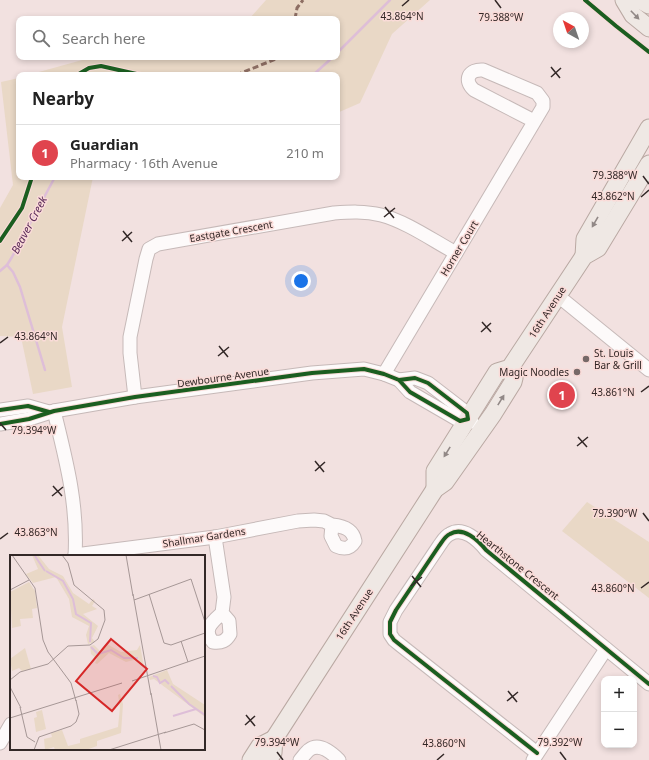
<!DOCTYPE html>
<meta charset="utf-8">
<style>
:root{--surface:#fff;--page:#f2f2f2;--text:#222;--muted:#767676;--line:#e0e0e0;--accent:#766968}
body{margin:0;font-family:"Noto Sans",sans-serif;background:var(--page);color:var(--text)}
.controls{position:absolute;right:12px;bottom:12px;display:grid;overflow:hidden;border-radius:8px;box-shadow:0 2px 6px #0003}
.controls button{width:36px;height:36px;display:grid;place-items:center;padding:0;border:0;border-bottom:1px solid var(--line);background:var(--surface);color:var(--text);font:20px sans-serif}
.compass{position:absolute;left:553px;top:12px;width:36px;height:36px;border-radius:50%;background:var(--surface);box-shadow:0 2px 6px #0003;rotate:320deg}
.you{position:absolute;left:301px;top:281px;width:14px;height:14px;margin:-10px;border:3px solid #fff;border-radius:50%;background:#1a73e8;box-shadow:0 0 0 6px #1a73e833}
.badge{display:grid;place-items:center;width:26px;height:26px;border-radius:50%;background:var(--accent);color:#fff;font-size:13px;font-weight:700}
.pin{position:absolute;translate:-50% -50%;border:2px solid #fff;box-shadow:0 1px 4px #0006}
.list{margin:0;padding:0;list-style:none}
h2{display:flex;justify-content:space-between;align-items:center;height:52px;margin:0;padding:0 16px;font-size:17px}
h2 small{font-size:13px;font-weight:400;color:var(--muted)}
.list li{display:grid;grid-template-columns:26px 1fr auto;gap:12px;align-items:center;box-sizing:border-box;height:56px;padding:0 16px;border-top:1px solid var(--line)}
.list b{display:block;font-size:15px;white-space:nowrap}
.list p{margin:0;font-size:13px;white-space:nowrap;color:var(--muted)}
.list em{font-size:13px;font-style:normal;color:var(--muted)}
.icon{flex:none;width:22px;height:22px;fill:none;stroke:currentColor;stroke-width:2;stroke-linecap:round;stroke-linejoin:round}
.map{position:relative;flex:none;width:649px;height:760px;overflow:hidden}
.search{position:absolute;background:var(--surface);box-shadow:0 2px 6px #0003;left:16px;top:16px;width:324px;height:44px;display:flex;align-items:center;gap:10px;box-sizing:border-box;padding:0 14px;border-radius:8px;color:var(--muted);font-size:15px}
.panel{position:absolute;background:var(--surface);box-shadow:0 2px 6px #0003;left:16px;top:72px;width:324px;height:108px;border-radius:8px}
.map>svg:first-child{display:block}
</style>
<div class="map">
<svg width="649" height="760" viewBox="0 0 649 760">
<rect width="100%" height="100%" fill="#f2e1e0"/>
<!-- green -->
<g fill="#e9d8c6">
<path d="M266,0h164l-38,34 -32,69 -23,10v-38h-309l65,-18h244v-38h-88z"/>
<path d="M19,78v99h74l-31,150 10,60 -39,7 -12,-57 -21,-1v-128l13,-23 -12,-103z"/>
<path d="M587,502l62,40v56l-87,-67z"/>
</g>
<g fill="none" stroke-linecap="round" stroke-linejoin="round">
<!-- stream -->
<g stroke="#debed8" stroke-width="2.5">
<path d="M337,53l53,-53"/>
<path d="M313,75l20,-18"/>
<path d="M7,265l6,7 7,15 25,83"/>
<path d="M0,271l7,-6 5,-8 43,-80"/>
</g>
<defs>
<g id="minor">
<path d="M557,295l92,75"/>
<path d="M384,374l159,-267v-6l-6,-8 -54,-23c-14,-1 -20,10 -9,20l60,31"/>
<path d="M399,380l16,-2 13,5 39,30 1,6 4,3"/>
<path d="M135,397l-5,-44v-16l16,-78 3,-10 9,-5 176,-31c15,-1 31,-2 47,2 26,7 51,25 75,38"/>
<path d="M0,410l28,-4 21,6"/>
<path d="M54,411c12,49 24,93 21,145"/>
<path d="M0,424l29,-5 25,-8 81,-14 177,-24 52,-4 20,5 15,6 11,12 50,29 8,-2"/>
<path d="M215,537l9,60 -2,16c-10,9 -20,17 -9,29 9,1 13,-1 17,-8l-1,-13 -7,-8"/>
<path d="M75,555l140,-18 83,-16 16,-1 10,1 8,4 -1,11 5,10c9,4 14,3 19,-5 -2,-12 -12,-15 -23,-16"/>
<path d="M0,743l11,-19"/>
<path d="M537,753l-138,-109 -5,-4 -4,-6v-12l6,-12 43,-64c3,-4 6,-10 11,-12 13,-8 28,6 36,16l163,134"/>
<path d="M300,760c3,-3 6,-8 9,-10 10,-8 23,3 30,10"/>
<path d="M533,760l73,-111"/>
</g>
<g id="major">
<path d="M624,0l9,15 16,13"/>
<path d="M640,0l9,5"/>
<path d="M584,256l1,-17 64,-111"/>
<path d="M435,489v-18l62,-99 13,-4 74,-112 14,-8 51,-84"/>
<path d="M251,760l9,-14 14,-7"/>
<path d="M268,760l5,-7 1,-14 161,-250 10,-7 48,-68 20,-32 1,-4 -4,-10"/>
</g>
</defs>
<!-- minor casing -->
<use href="#minor" stroke="#c6b9b8" stroke-width="15"/>
<!-- major casing -->
<use href="#major" stroke="#b9a8a2" stroke-width="19"/>
<!-- minor -->
<use href="#minor" stroke="#fdfafa" stroke-width="13"/>
<!-- major -->
<use href="#major" stroke="#efe8e4" stroke-width="17"/>
<!-- quiet -->
<g stroke="#8d6e63" stroke-width="3" stroke-dasharray="6 3" stroke-linecap="butt">
<path d="M295,19l2,-11 6,-8"/>
<path d="M236,75l45,-18"/>
</g>
<defs>
<g id="cycleway">
<path d="M585,0l31,26 33,26"/>
<path d="M77,75l12,-7 12,-2 40,9"/>
<path d="M0,241l22,-33 10,-31"/>
<path d="M0,410l28,-4 21,6"/>
<path d="M0,424l29,-5 25,-8 81,-14 177,-24 52,-4 20,5 15,6 11,12 50,29 8,-2 -1,-6 -39,-30 -13,-5 -16,2"/>
<path d="M537,753l-138,-109 -5,-4 -4,-6v-12l6,-12 43,-64c3,-4 6,-10 11,-12 13,-8 28,6 36,16l163,134"/>
</g>
</defs>
<!-- cycleway casing -->
<use href="#cycleway" stroke="#fadbd8" stroke-width="6"/>
<!-- cycleway -->
<use href="#cycleway" stroke="#1b5e20" stroke-width="4"/>
</g>
<!-- one-way arrows -->
<defs><path id="oneway-solid" d="M-6-.8H1V-3.2L6.5 0L1 3.2V.8H-6Z"/></defs>
<g fill="#918886">
<use href="#oneway-solid" transform="translate(635 15) rotate(46)"/>
<use href="#oneway-solid" transform="translate(595 222) rotate(120)"/>
<use href="#oneway-solid" transform="translate(501 400) rotate(-58)"/>
<use href="#oneway-solid" transform="translate(447 452) rotate(122)"/>
</g>
<!-- ticks -->
<path fill="none" stroke="#332827" stroke-width="1.5" d="M495,0l6,8M402,6l7,-6M551,67l9,11M551,77l10,-9M643,176l6,8M641,197l8,-7M385,207l9,11M384,217l11,-9M123,231l9,11M122,241l10,-9M482,322l9,10M481,332l10,-9M0,343l8,-6M219,346l9,11M218,356l11,-9M641,392l8,-6M0,423l6,7M578,437l9,10M577,446l11,-9M315,461l9,11M315,471l10,-9M53,486l9,10M52,496l11,-9M643,513l6,8M0,539l8,-6M412,576l9,11M411,586l11,-9M641,588l8,-6M508,691l9,11M507,701l11,-9M246,715l9,11M245,725l10,-9M277,752l6,8M560,752l6,8M437,760l7,-6"/>
<!-- markers -->
<g fill="#766968" stroke="#fadbd8" stroke-width="1.5">
<circle cx="586" cy="359" r="4"/>
<circle cx="577" cy="372" r="4"/>
</g>
<g text-anchor="middle" stroke-width="3" stroke-linejoin="round" paint-order="stroke">
<!-- street labels -->
<g font-size="10" fill="#332827" stroke="#fadbd8">
<text transform="translate(231 231) rotate(-10)" y="4">Eastgate Crescent</text>
<text transform="translate(459 248) rotate(-59)" y="4">Horner Court</text>
<text transform="translate(547 312) rotate(-57)" y="4">16th Avenue</text>
<text transform="translate(223 377) rotate(-8)" y="4">Dewbourne Avenue</text>
<text transform="translate(204 537) rotate(-9)" y="4">Shallmar Gardens</text>
<text transform="translate(518 565) rotate(39)" y="4">Hearthstone Crescent</text>
<text transform="translate(354 614) rotate(-57)" y="4">16th Avenue</text>
</g>
<!-- poi labels -->
<g font-size="10" fill="#332827" stroke="#fadbd8" text-anchor="start">
<text x="594" y="357">St. Louis<tspan x="594" dy="12">Bar &amp; Grill</tspan></text>
<text x="569" y="376" text-anchor="end">Magic Noodles</text>
</g>
<!-- water labels -->
<g font-size="11" font-style="italic" fill="#582857" stroke="#fadbd8">
<text transform="translate(29 225) rotate(-62)" y="4">Beaver Creek</text>
</g>
</g>
<!-- overview -->
<g transform="translate(10 555)">
<rect width="195" height="195" fill="#f2e1e0"/>
<path d="M22,0h6l11,14 14,7 10,17 16,11 4,-5 2,2 -3,5 5,3 -14,5 15,12 -6,12 3,4 -7,2 -2,-9 3,-9 -17,-9 -3,-18 -13,-22 -23,6 -7,-9 12,-5zM19,27l6,9 2,17 -5,1 1,9 -13,1 1,7 -9,2 -2,-36zM97,89l14,8 16,-2 3,-5 4,22 -6,-8 -12,3 -17,-9 -12,11 -2,-1 2,-4 -6,-5 -1,-8 4,-1 6,6zM15,93l6,21 -9,2 -3,-3 -7,3 -2,-12zM157,115l6,14 32,21v12l-51,-38 -4,1 -1,-3zM110,139l3,10 -2,29 -24,8v5l-11,4h-31l-1,-3 -9,3 -1,-11 8,-2 -1,-4 11,-3 6,16 12,-3v-4l38,-12 2,-20 -2,-12zM32,155l4,19 -10,3 -2,-14 3,-1 -1,-5z" fill="#e9d8c6"/>
<path fill="none" stroke="#debed8" stroke-width="2" d="M25,1l10,15M36,16l17,10 10,18 3,15 15,9 -1,19M81,92l7,7 13,-4 13,8h14M143,121l4,1 3,6 5,-3 4,4M161,131l18,18 16,11M163,161l23,-7"/>
<path fill="none" stroke="#a69796" stroke-width="1" d="M2,0l23,33 8,52 5,12 23,31 5,18M116,0l7,41M0,35l19,-10M123,39l18,101M139,39l15,49 7,2 34,-12M124,45l57,-21 14,43M171,86l7,21M0,125l10,-8 28,-8 20,-18 22,-1 8,-6 7,-19 -1,-10 -30,-25 -6,-22 -6,-8M122,126l73,-25M0,132l11,21M141,138l10,57M10,152l7,30 8,5M0,163l112,-35M154,178l30,-9 11,6M24,195l5,-13 32,-11 5,-4 3,-8 -3,-14M99,195l57,-18"/>
<path fill="#d62828" fill-opacity="0.15" stroke="#d62828" stroke-width="2" d="M101,84l36,30 -35,42 -36,-30z"/>
<rect width="195" height="195" fill="none" stroke="#332827" stroke-width="2"/>
</g>
<g font-size="10" text-anchor="middle" fill="#332827" stroke="#fadbd8" stroke-width="3" stroke-linejoin="round" paint-order="stroke">
<text x="402" y="20">43.864°N</text>
<text x="501" y="21">79.388°W</text>
<text x="615" y="179">79.388°W</text>
<text x="613" y="200">43.862°N</text>
<text x="36" y="340">43.864°N</text>
<text x="613" y="396">43.861°N</text>
<text x="34" y="434">79.394°W</text>
<text x="615" y="517">79.390°W</text>
<text x="36" y="536">43.863°N</text>
<text x="613" y="592">43.860°N</text>
<text x="277" y="746">79.394°W</text>
<text x="560" y="746">79.392°W</text>
<text x="444" y="747">43.860°N</text>
</g>
</svg>
<div class="controls">
<button>+</button>
<button>−</button>
</div>
<svg class="compass" viewBox="-18 -18 36 36"><path d="M0-13l5 13h-10z" fill="#e53935"/><path d="M0 13l5-13h-10z" fill="#767676"/></svg>
<div class="you"></div>
<div class="pin badge" style="left:562px;top:395px;background:#e0444e">1</div>
<div class="search"><svg class="icon" aria-label="search" viewBox="0 0 24 24"><circle cx="10" cy="10" r="6"/><path d="M15 15l6 6"/></svg>Search here</div>
<section class="panel">
<h2>Nearby<small></small></h2>
<ul class="list">
<li><span class="badge" style="background:#e0444e">1</span><div><b>Guardian</b><p>Pharmacy · 16th Avenue</p></div><em>210 m</em></li>
</ul>
</section>
</div>
